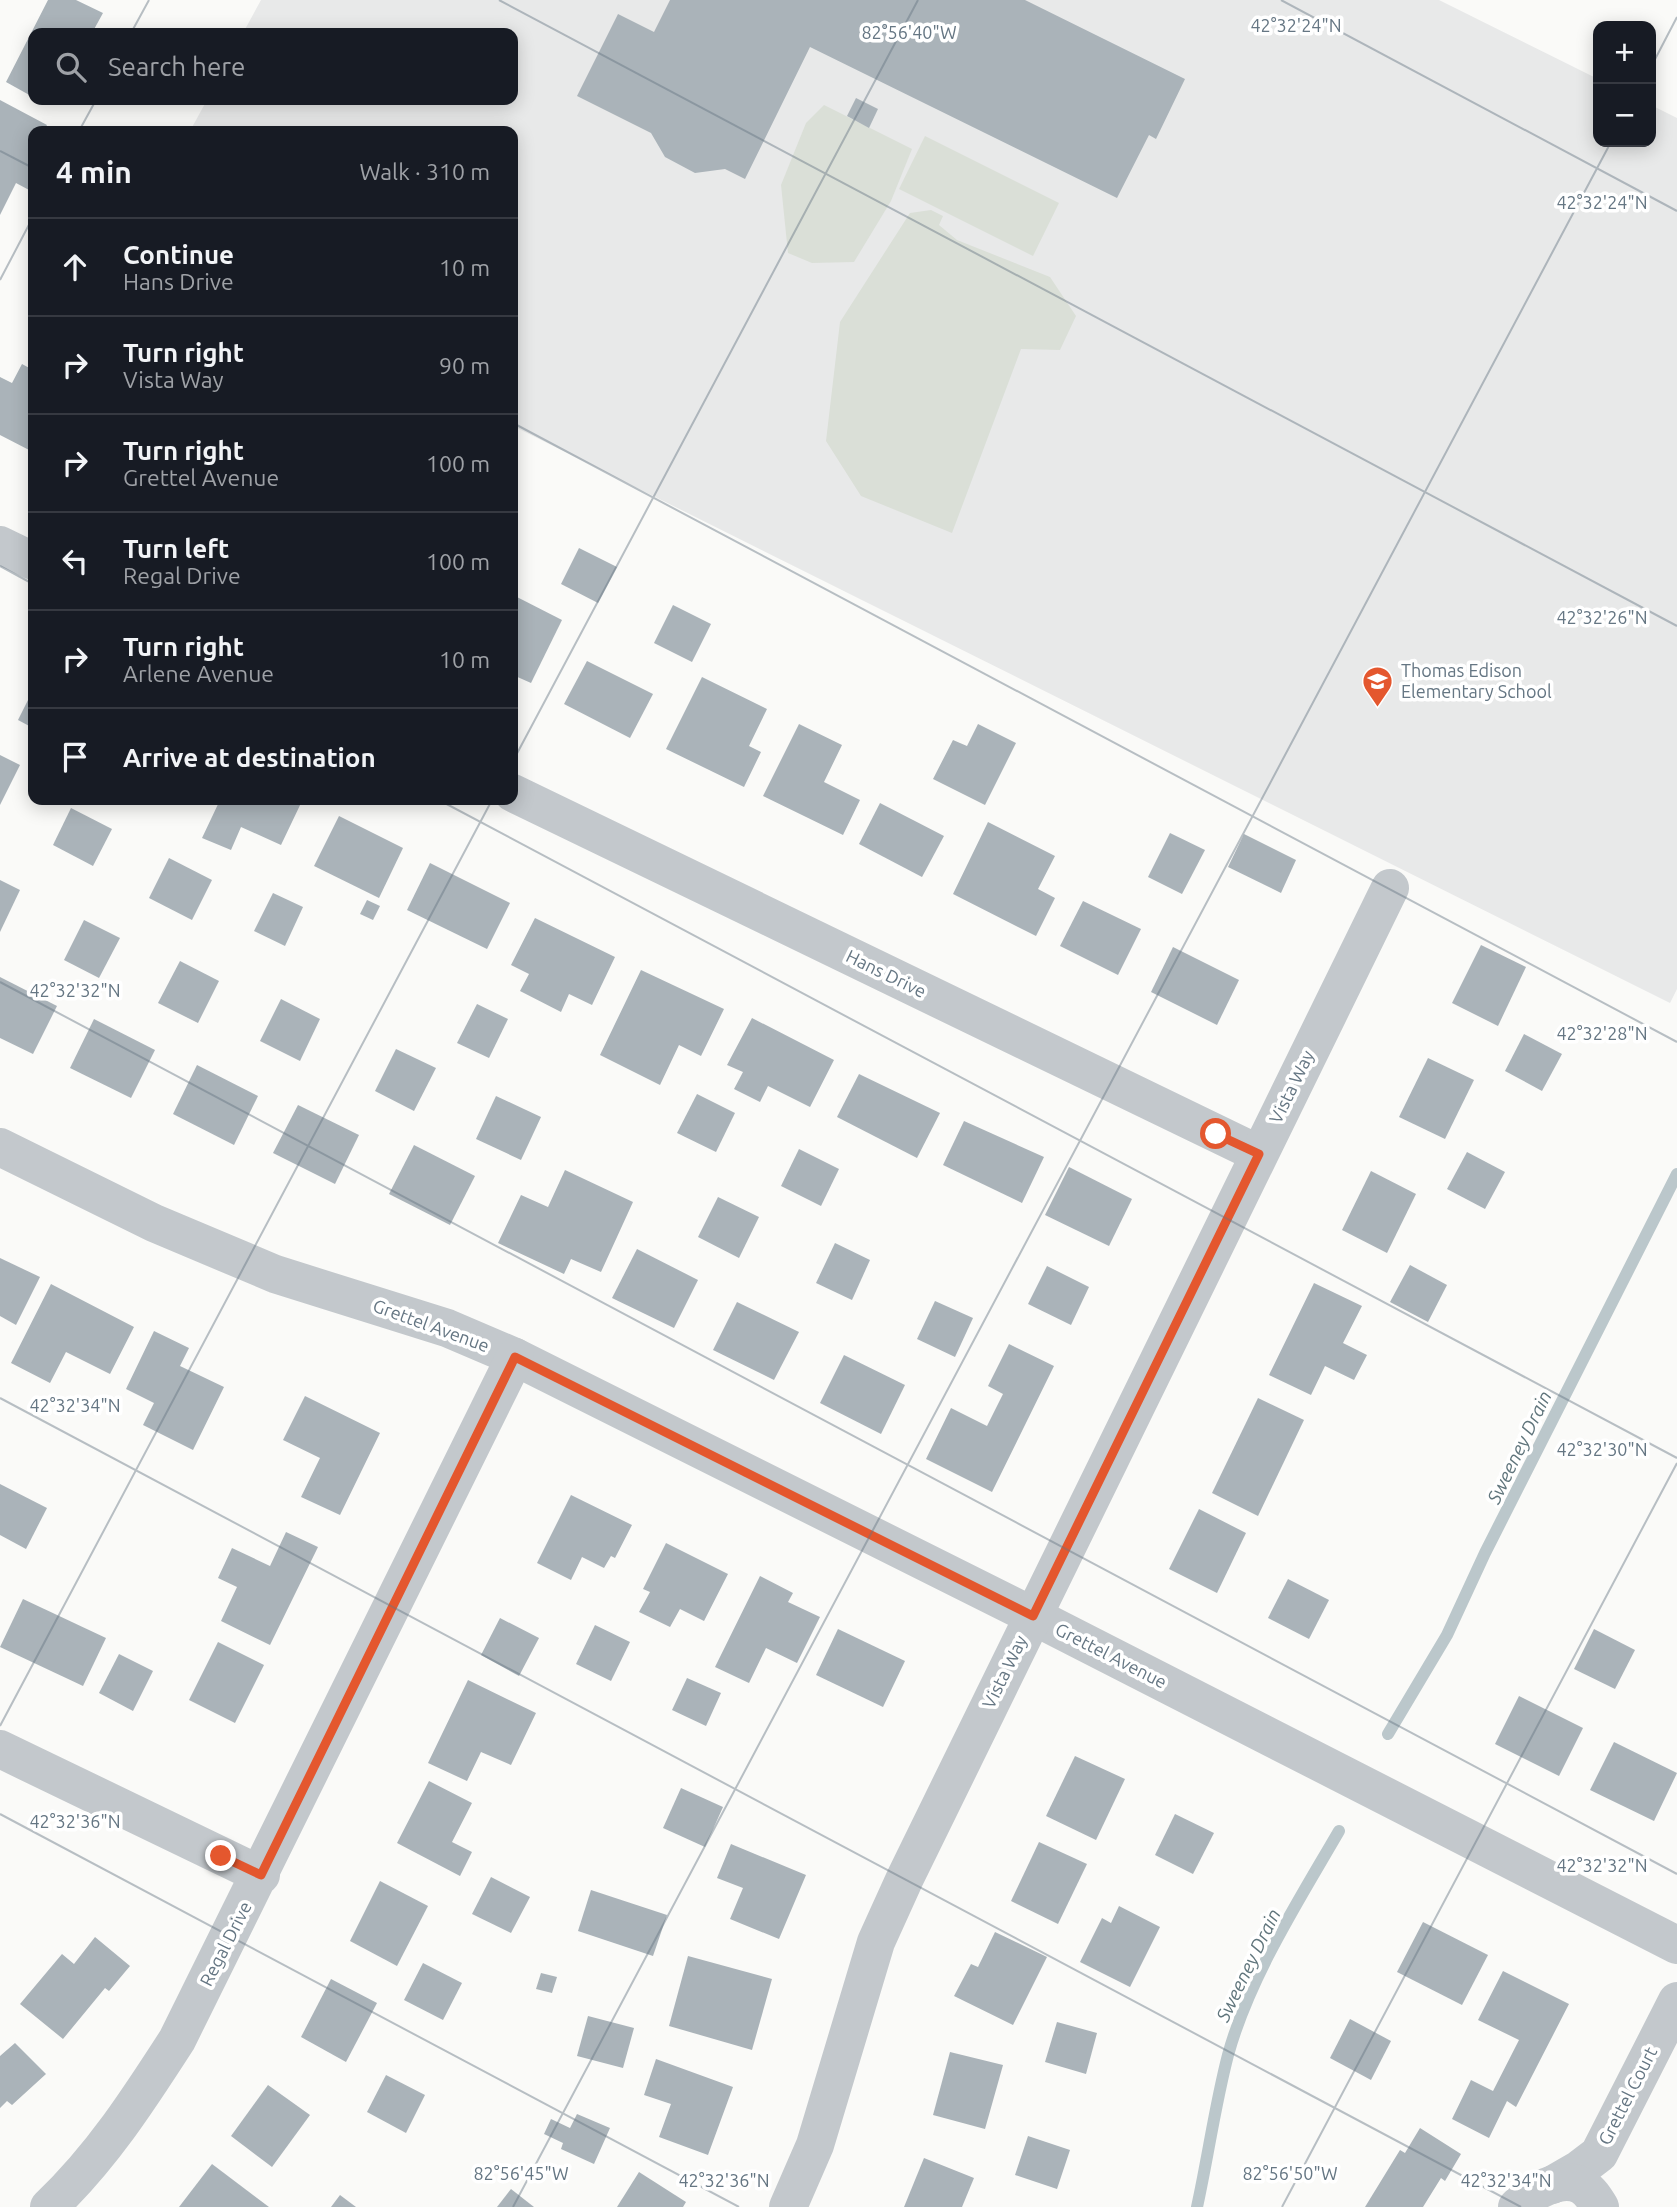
<!DOCTYPE html>
<meta charset="utf-8">
<style>
:root{--surface:#171b24;--page:#20242c;--text:#f1f3f6;--muted:#9ea1a6;--line:#363941}
body{margin:0;font-family:Ubuntu,sans-serif;background:var(--page);color:var(--text)}
.controls{position:absolute;right:21px;top:21px;display:grid;overflow:hidden;border-radius:14px;box-shadow:0 4px 18px #0003}
.controls button{width:63px;height:63px;display:grid;place-items:center;padding:0;border:0;border-bottom:2px solid var(--line);background:var(--surface);color:var(--text);font:35px sans-serif}
.stop{position:absolute;width:21px;height:21px;margin:-16px;border:5px solid #e4572e;border-radius:50%;background:#fff}
.stop.end{background:#e4572e;border-color:#fff;box-shadow:0 2px 7px #0008}
.list{margin:0;padding:0;list-style:none}
h2{display:flex;justify-content:space-between;align-items:center;height:91px;margin:0;padding:0 28px;font-size:30px}
h2 small{font-size:23px;font-weight:400;color:var(--muted)}
.list li{display:grid;grid-template-columns:46px 1fr auto;gap:21px;align-items:center;box-sizing:border-box;height:98px;padding:0 28px;border-top:2px solid var(--line)}
.list b{display:block;font-size:26px;white-space:nowrap}
.list p{margin:0;font-size:23px;white-space:nowrap;color:var(--muted)}
.list em{font-size:23px;font-style:normal;color:var(--muted)}
.icon{flex:none;width:38px;height:38px;fill:none;stroke:currentColor;stroke-width:2;stroke-linecap:round;stroke-linejoin:round}
.map{position:relative;flex:none;width:1677px;height:2207px;overflow:hidden}
.search{position:absolute;background:var(--surface);box-shadow:0 4px 18px #0003;left:28px;top:28px;width:490px;height:77px;display:flex;align-items:center;gap:18px;box-sizing:border-box;padding:0 24px;border-radius:14px;color:var(--muted);font-size:26px}
.panel{position:absolute;background:var(--surface);box-shadow:0 4px 18px #0003;left:28px;top:126px;width:490px;height:679px;border-radius:14px}
.map>svg:first-child{display:block}
</style>
<div class="map">
<svg width="1677" height="2207" viewBox="0 0 1677 2207">
<rect width="100%" height="100%" fill="#fafaf8"/>
<!-- built -->
<path fill="#e8e9e9" d="M261,0h1178l159,79v63h53v-37l26,13v871l-7,14 -1157,-577v-295h-323l17,-31h306v-67h-270z"/>
<!-- green -->
<g fill="#dadfd7">
<path d="M824,105l88,44 -21,52 -37,61 -42,1 -24,-10 -7,-68 25,-62z"/>
<path d="M925,136l134,67 -26,53 -134,-67z"/>
<path d="M931,210l12,6 -4,9 18,15 93,37 26,39 -16,34 -39,-1 -69,184 -91,-37 -35,-55 14,-119 70,-109z"/>
</g>
<g fill="none" stroke-linecap="round" stroke-linejoin="round">
<!-- stream -->
<g stroke="#bbc7cb" stroke-width="12">
<path d="M1388,1734l59,-99 38,-82 192,-379"/>
<path d="M1197,2207c11,-50 18,-102 31,-152 21,-77 71,-155 111,-224"/>
</g>
</g>
<!-- building -->
<g fill="#aab3b9">
<path d="M48,0h28l27,13 -11,20h-59v64l-27,-15z"/>
<path d="M670,0h355l160,79 -29,60 -7,-4 -32,63 -307,-151 -65,132 -20,-10 -30,4 -30,-16 -14,-24 -74,-37 41,-82 36,18z"/>
<path d="M856,98l22,11 -9,19 -22,-12z"/>
<path d="M0,100l47,25 -3,6h-11v55l-2,5 -15,-8 -16,32z"/>
<path d="M22,364l11,6v82l-33,-17v-58l12,6z"/>
<path d="M579,548l38,19 -19,36 -37,-19z"/>
<path d="M513,595l49,25 -31,63 -18,-8z"/>
<path d="M673,605l38,19 -19,38 -38,-19z"/>
<path d="M587,661l66,33 -23,44 -66,-34z"/>
<path d="M702,677l65,32 -18,37 12,6 -17,35 -78,-38z"/>
<path d="M33,690v38l-15,-8z"/>
<path d="M799,724l43,21 -18,37 36,18 -17,35 -80,-39z"/>
<path d="M978,724l38,19 -31,62 -52,-26 20,-39 14,6z"/>
<path d="M0,755l20,10 -20,40z"/>
<path d="M220,800h80l2,1 -21,44 -40,-18 -10,23 -29,-12z"/>
<path d="M880,803l64,33 -22,41 -63,-33z"/>
<path d="M71,808l41,21 -19,37 -40,-21z"/>
<path d="M339,816l64,32 -24,50 -65,-32z"/>
<path d="M988,822l67,34 -17,33 17,9 -19,38 -83,-42z"/>
<path d="M1170,833l35,17 -23,44 -34,-17z"/>
<path d="M1244,834l52,26 -15,33 -53,-26z"/>
<path d="M169,858l43,22 -20,40 -43,-22z"/>
<path d="M430,863l80,40 -23,46 -80,-39z"/>
<path d="M0,880l20,10 -20,42z"/>
<path d="M273,893l30,14 -18,39 -31,-15z"/>
<path d="M367,900l13,6 -7,14 -13,-6z"/>
<path d="M1083,901l58,28 -23,46 -58,-29z"/>
<path d="M535,918l80,39 -23,48 -23,-11 -8,18 -41,-21 9,-17 -18,-9z"/>
<path d="M84,920l36,18 -21,40 -35,-18z"/>
<path d="M1481,945l45,22 -28,59 -46,-23z"/>
<path d="M1173,947l66,33 -22,45 -66,-33z"/>
<path d="M180,961l39,20 -21,42 -40,-20z"/>
<path d="M641,970l83,39 -23,47 -22,-11 -19,40 -60,-30z"/>
<path d="M0,977l57,29 -24,48 -33,-16z"/>
<path d="M281,999l39,20 -20,42 -40,-20z"/>
<path d="M477,1004l31,15 -19,39 -32,-15z"/>
<path d="M752,1018l82,42 -24,47 -42,-21 -8,16 -26,-13 9,-17 -16,-7z"/>
<path d="M94,1019l61,31 -24,48 -61,-30z"/>
<path d="M1524,1034l38,20 -20,37 -37,-20z"/>
<path d="M396,1049l40,19 -22,43 -39,-20z"/>
<path d="M1428,1058l46,22 -29,59 -46,-22z"/>
<path d="M197,1065l61,31 -24,49 -61,-31z"/>
<path d="M859,1074l81,39 -23,45 -80,-41z"/>
<path d="M697,1094l38,19 -19,39 -39,-19z"/>
<path d="M496,1096l45,21 -20,43 -45,-21z"/>
<path d="M298,1105l61,30 -24,49 -62,-31z"/>
<path d="M964,1121l80,36 -22,46 -79,-38z"/>
<path d="M414,1145l61,31 -25,49 -61,-31z"/>
<path d="M799,1149l40,20 -18,37 -40,-20z"/>
<path d="M1467,1152l38,20 -20,37 -38,-20z"/>
<path d="M1069,1167l63,32 -23,47 -64,-31z"/>
<path d="M565,1170l68,32 -32,70 -30,-13 -7,15 -66,-31 23,-48 27,12z"/>
<path d="M1371,1171l45,23 -29,59 -45,-23z"/>
<path d="M718,1197l41,20 -20,41 -41,-21z"/>
<path d="M835,1243l35,17 -18,40 -36,-17z"/>
<path d="M637,1249l61,31 -24,48 -62,-30z"/>
<path d="M0,1258l40,19 -24,48 -16,-9z"/>
<path d="M1410,1265l37,20 -19,37 -38,-20z"/>
<path d="M1047,1266l42,21 -18,38 -43,-21z"/>
<path d="M1314,1283l48,23 -19,37 24,12 -13,25 -29,-14 -14,29 -42,-20z"/>
<path d="M51,1284l83,43 -24,47 -44,-22 -16,31 -39,-20z"/>
<path d="M935,1301l38,17 -18,39 -38,-18z"/>
<path d="M737,1302l62,30 -25,48 -61,-30z"/>
<path d="M154,1331l35,17 -9,18 44,21 -31,63 -50,-25 11,-22 -28,-14z"/>
<path d="M1009,1344l45,22 -62,126 -66,-33 25,-51 36,18 16,-32 -15,-8z"/>
<path d="M844,1355l61,30 -24,49 -61,-31z"/>
<path d="M305,1396l75,37 -40,82 -39,-18 19,-39 -37,-18z"/>
<path d="M1258,1398l46,22 -46,96 -46,-23z"/>
<path d="M0,1484l47,24 -21,41 -26,-14z"/>
<path d="M571,1495l61,30 -17,33 -4,-2 -7,12 -22,-11 -11,23 -34,-17z"/>
<path d="M1199,1509l47,24 -29,60 -48,-24z"/>
<path d="M286,1532l32,15 -48,98 -49,-24 16,-34 -19,-9 14,-30 38,18z"/>
<path d="M666,1543l62,31 -24,47 -24,-12 -10,18 -31,-15 11,-20 -7,-3z"/>
<path d="M760,1576l33,17 -5,9 32,15 -23,46 -31,-15 -17,35 -34,-16z"/>
<path d="M1288,1579l41,21 -20,39 -41,-21z"/>
<path d="M23,1599l83,39 -23,48 -83,-39z"/>
<path d="M500,1618l39,20 -20,38 -38,-21z"/>
<path d="M595,1625l35,17 -19,39 -35,-17z"/>
<path d="M838,1629l67,32 -22,46 -67,-32z"/>
<path d="M1594,1629l41,21 -20,39 -41,-20z"/>
<path d="M218,1642l46,23 -29,58 -46,-23z"/>
<path d="M119,1654l34,17 -20,40 -34,-18z"/>
<path d="M687,1678l34,15 -15,33 -34,-16z"/>
<path d="M468,1680l68,33 -25,52 -30,-13 -14,29 -39,-18z"/>
<path d="M1519,1696l64,32 -24,48 -64,-32z"/>
<path d="M1614,1742l63,31 -23,48 -64,-31z"/>
<path d="M1075,1756l50,23 -29,61 -50,-24z"/>
<path d="M429,1781l43,22 -20,39 20,10 -12,24 -63,-33z"/>
<path d="M681,1788l42,19 -18,40 -42,-19z"/>
<path d="M1175,1814l39,19 -21,41 -38,-19z"/>
<path d="M1039,1842l48,22 -29,60 -47,-23z"/>
<path d="M731,1844l75,31 -27,64 -49,-20 13,-31 -26,-10z"/>
<path d="M491,1877l39,20 -19,36 -39,-19z"/>
<path d="M380,1881l48,25 -31,60 -47,-25z"/>
<path d="M591,1890l76,25 -14,41 -75,-25z"/>
<path d="M1119,1906l41,21 -30,60 -50,-25 22,-44 9,5z"/>
<path d="M1423,1922l65,33 -26,50 -65,-33z"/>
<path d="M995,1932l52,25 -34,68 -59,-29 17,-32 7,3z"/>
<path d="M95,1937l35,29 -21,25 -4,-3 -42,51 -43,-35 42,-50 12,10z"/>
<path d="M688,1956l84,23 -20,71 -83,-24z"/>
<path d="M423,1963l39,20 -19,37 -39,-20z"/>
<path d="M1503,1971l66,33 -53,103 -9,-6 -18,37 -37,-19 19,-39 22,11 26,-51 -41,-20z"/>
<path d="M541,1973l16,4 -5,16 -16,-4z"/>
<path d="M331,1979l46,24 -31,59 -45,-25z"/>
<path d="M588,2016l46,12 -11,40 -46,-12z"/>
<path d="M1350,2019l41,22 -20,39 -41,-22z"/>
<path d="M1057,2022l40,11 -11,41 -41,-12z"/>
<path d="M15,2043l31,31 -34,31 -5,-4 -7,7v-52z"/>
<path d="M950,2052l53,13 -18,64 -52,-14z"/>
<path d="M656,2059l77,28 -25,68 -49,-18 12,-33 -27,-9z"/>
<path d="M386,2075l39,20 -19,38 -39,-21z"/>
<path d="M268,2085l42,30 -38,52 -41,-31z"/>
<path d="M577,2114l33,14 -16,36 -33,-15 2,-6 -19,-9 7,-15 19,9z"/>
<path d="M1420,2128l41,26 -16,27 -4,-3 -18,29h-58l35,-57 5,3z"/>
<path d="M1028,2136l42,14 -13,39 -42,-14z"/>
<path d="M924,2158l50,20 -12,29h-58z"/>
<path d="M212,2164l57,43h-90z"/>
<path d="M639,2172l47,30 -3,5h-66z"/>
<path d="M511,2189l23,18h-37z"/>
<path d="M340,2195l16,12h-25z"/>
</g>
<g fill="none" stroke-linecap="round" stroke-linejoin="round">
<!-- street -->
<g stroke="#c3c8cc" stroke-width="38">
<path d="M0,545l33,16"/>
<path d="M513,793l746,361"/>
<path d="M0,1147l154,76 121,51 172,54 68,29 518,259 644,329"/>
<path d="M0,1749l261,126"/>
<path d="M1552,2185l26,-15 21,-16 78,-153"/>
<path d="M49,2207c52,-49 90,-108 128,-167l338,-683"/>
<path d="M788,2207l27,-62 61,-203 29,-64 485,-990"/>
<path d="M1517,2207c14,-15 45,-33 65,-21 8,5 13,13 18,21"/>
</g>
</g>
<g fill="none" stroke-linecap="round" stroke-linejoin="round">
<!-- route -->
<path stroke="#e4572e" stroke-width="9" d="M221,1856l40,19 254,-518 518,259 226,-462 -43,-20"/>
</g>
<!-- ticks -->
<path fill="none" stroke="#657683" stroke-width="2" stroke-opacity="0.45" d="M499,0l1178,626M1281,0l396,211M131,33l18,-33M1651,67l26,-50M79,131l17,-31M0,151l33,17M0,280l33,-63M513,423l1164,619M0,566l33,18M513,761l405,-761M439,800l1238,658M0,982l1677,892M0,1398l1521,809M0,1726l492,-926M0,1814l739,393M513,2207l1098,-2065M1282,2207l395,-744"/>
<!-- icons -->
<defs>
<symbol id="school-pin" viewBox="-11 -11 22 30"><path d="M0 17L-7.5 6A9.5 9.5 0 1 1 7.5 6Z" fill="#e4572e" stroke="#fff"/><path d="M0-5L7-2L0 1L-7-2ZM-4 1L0 2.5L4 1V4Q0 6-4 4Z" fill="#fff"/></symbol>
</defs>
<g fill-rule="evenodd">
<use href="#school-pin" x="1360" y="664" width="35" height="47"/>
</g>
<g text-anchor="middle" stroke-width="7" stroke-linejoin="round" paint-order="stroke">
<!-- poi labels -->
<g font-size="18" fill="#657683" stroke="#fff" text-anchor="start">
<text x="1401" y="677">Thomas Edison<tspan x="1401" dy="21">Elementary School</tspan></text>
</g>
<!-- street labels -->
<g font-size="18" fill="#657683" stroke="#fff">
<text transform="translate(886 974) rotate(26)" y="6">Hans Drive</text>
<text transform="translate(1292 1087) rotate(-64)" y="6">Vista Way</text>
<text transform="translate(431 1326) rotate(20)" y="6">Grettel Avenue</text>
<text transform="translate(1111 1656) rotate(27)" y="6">Grettel Avenue</text>
<text transform="translate(1005 1672) rotate(-64)" y="6">Vista Way</text>
<text transform="translate(226 1944) rotate(-63)" y="6">Regal Drive</text>
<text transform="translate(1628 2096) rotate(-63)" y="6">Grettel Court</text>
</g>
<!-- water labels -->
<g font-size="19" font-style="italic" fill="#60757c" stroke="#fff">
<text transform="translate(1519 1447) rotate(-64)" y="7">Sweeney Drain</text>
<text transform="translate(1248 1965) rotate(-64)" y="7">Sweeney Drain</text>
</g>
</g>
<g font-size="18" text-anchor="middle" fill="#657683" stroke="#fff" stroke-width="7" stroke-linejoin="round" paint-order="stroke">
<text x="1296" y="32">42°32'24"N</text>
<text x="909" y="39">82°56'40"W</text>
<text x="1602" y="209">42°32'24"N</text>
<text x="1602" y="624">42°32'26"N</text>
<text x="75" y="997">42°32'32"N</text>
<text x="1602" y="1040">42°32'28"N</text>
<text x="75" y="1412">42°32'34"N</text>
<text x="1602" y="1456">42°32'30"N</text>
<text x="75" y="1828">42°32'36"N</text>
<text x="1602" y="1872">42°32'32"N</text>
<text x="521" y="2180">82°56'45"W</text>
<text x="1290" y="2180">82°56'50"W</text>
<text x="724" y="2187">42°32'36"N</text>
<text x="1506" y="2187">42°32'34"N</text>
</g>
</svg>
<div class="controls">
<button>+</button>
<button>−</button>
</div>
<div class="stop" style="left:1216px;top:1134px"></div>
<div class="stop end" style="left:221px;top:1856px"></div>
<div class="search"><svg class="icon" aria-label="search" viewBox="0 0 24 24"><circle cx="10" cy="10" r="6"/><path d="M15 15l6 6"/></svg>Search here</div>
<section class="panel">
<h2>4 min<small>Walk · 310 m</small></h2>
<ul class="list">
<li><svg class="icon" aria-label="ahead" viewBox="0 0 24 24"><path d="M12 20V5M6 11l6-6 6 6"/></svg><div><b>Continue</b><p>Hans Drive</p></div><em>10 m</em></li>
<li><svg class="icon" aria-label="right" viewBox="0 0 24 24"><path d="M7 20v-9h11M14 6l5 5-5 5"/></svg><div><b>Turn right</b><p>Vista Way</p></div><em>90 m</em></li>
<li><svg class="icon" aria-label="right" viewBox="0 0 24 24"><path d="M7 20v-9h11M14 6l5 5-5 5"/></svg><div><b>Turn right</b><p>Grettel Avenue</p></div><em>100 m</em></li>
<li><svg class="icon" aria-label="left" viewBox="0 0 24 24"><path d="M17 20v-9H6M10 6l-5 5 5 5"/></svg><div><b>Turn left</b><p>Regal Drive</p></div><em>100 m</em></li>
<li><svg class="icon" aria-label="right" viewBox="0 0 24 24"><path d="M7 20v-9h11M14 6l5 5-5 5"/></svg><div><b>Turn right</b><p>Arlene Avenue</p></div><em>10 m</em></li>
<li><svg class="icon" aria-label="arrive" viewBox="0 0 24 24"><path d="M6 21V4h12l-3 4 3 4H6"/></svg><div><b>Arrive at destination</b></div></li>
</ul>
</section>
</div>
